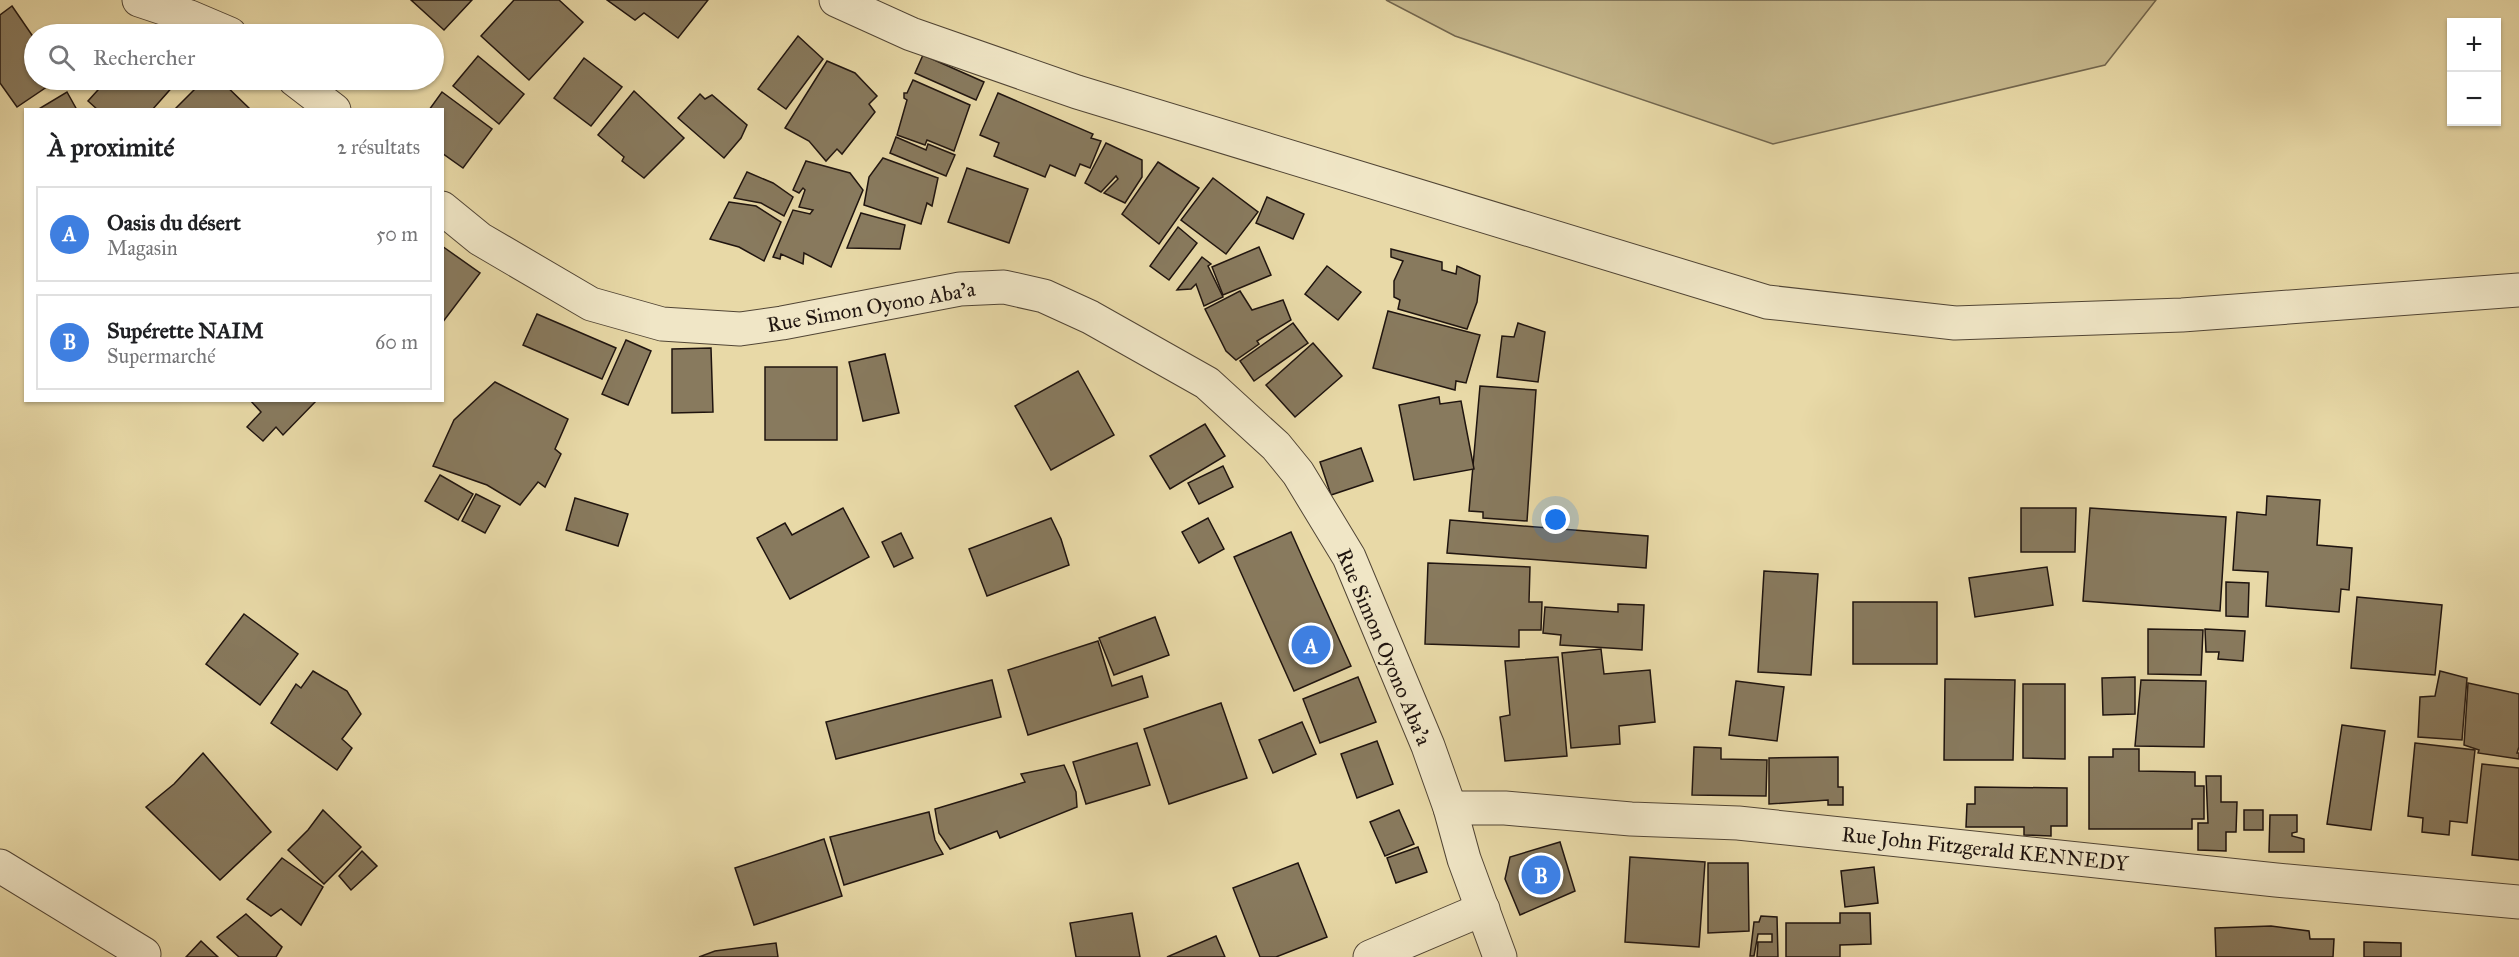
<!DOCTYPE html>
<html lang="fr">
<meta charset="utf-8">
<style>
:root{--surface:#fff;--page:#f6f6f6;--text:#202124;--muted:#757577;--line:#e0e0e0;--accent:#8f2418}
body{margin:0;font-family:"IM FELL Great Primer",serif;background:var(--page);color:var(--text)}
.controls{position:absolute;right:18px;top:18px;display:grid;overflow:hidden;border-radius:0px;box-shadow:0 2px 4px #0004}
.controls button{width:54px;height:54px;display:grid;place-items:center;padding:0;border:0;border-bottom:2px solid var(--line);background:var(--surface);color:var(--text);font:30px sans-serif}
.you{position:absolute;left:1556px;top:520px;width:21px;height:21px;margin:-15px;border:4px solid #fff;border-radius:50%;background:#1a73e8;box-shadow:0 0 0 9px #1a73e833}
.badge{display:grid;place-items:center;width:39px;height:39px;border-radius:50%;background:var(--accent);color:#fff;font-size:20px;font-weight:700}
.pin{position:absolute;translate:-50% -50%;border:3px solid #fff;box-shadow:0 2px 6px #0006}
.list{margin:0;padding:0;list-style:none}
h2{display:flex;justify-content:space-between;align-items:center;height:78px;margin:0;padding:0 24px;font-size:26px}
h2 small{font-size:20px;font-weight:400;color:var(--muted)}
.list li{display:grid;grid-template-columns:39px 1fr auto;gap:18px;align-items:center;box-sizing:border-box;height:96px;margin:0 12px 12px;padding:0 12px;border:2px solid var(--line);border-radius:0px}
.list b{display:block;font-size:22px;white-space:nowrap}
.list p{margin:0;font-size:20px;white-space:nowrap;color:var(--muted)}
.list em{font-size:20px;font-style:normal;color:var(--muted)}
.icon{flex:none;width:33px;height:33px;fill:none;stroke:currentColor;stroke-width:2;stroke-linecap:round;stroke-linejoin:round}
.map{position:relative;flex:none;width:2519px;height:957px;overflow:hidden}
.search{position:absolute;background:var(--surface);box-shadow:0 2px 4px #0004;left:24px;top:24px;width:420px;height:66px;display:flex;align-items:center;gap:15px;box-sizing:border-box;padding:0 21px;border-radius:33px;color:var(--muted);font-size:22px}
.panel{position:absolute;background:var(--surface);box-shadow:0 2px 4px #0004;left:24px;top:108px;width:420px;height:294px;border-radius:0px}
.map>svg:first-child{display:block}
</style>
<div class="map">
<svg width="2519" height="957" viewBox="0 0 2519 957">
<rect width="100%" height="100%" fill="#e8d9a7"/>
<filter id="stains"><feTurbulence type="fractalNoise" baseFrequency=".00333" numOctaves="4"/><feColorMatrix values="0 0 0 0 .2 0 0 0 0 .09 0 0 0 0 .02 0 0 0 .5 -.17"/></filter>
<radialGradient id="worn" r=".72"><stop offset=".6" stop-color="#630" stop-opacity="0"/><stop offset="1" stop-color="#630" stop-opacity=".3"/></radialGradient>
<!-- green -->
<path fill="#c6b88d" stroke="#72664e" stroke-width="1.5" d="M1386,0h770l-51,65 -332,79 -318,-108z"/>
<!-- building -->
<g fill="#887a5e" stroke="#1f140f" stroke-width="1.5">
<path d="M411,0h61l-28,30z"/>
<path d="M514,0h45l24,22 -54,58 -48,-44z"/>
<path d="M607,0h101l-30,38 -34,-25 -9,7z"/>
<path d="M12,6l22,32v42h23l-40,27 -17,-24v-68z"/>
<path d="M798,36l25,23 -37,50 -28,-20z"/>
<path d="M923,55l61,27 -8,18 -61,-27z"/>
<path d="M478,56l46,38 -25,30 -46,-38z"/>
<path d="M584,58l38,29 -31,39 -37,-28z"/>
<path d="M827,61l28,12 22,23 -8,8 6,8 -33,42 -5,-5 -11,12 -17,-20 -24,-13z"/>
<path d="M107,80h63l5,4 -23,26h-54l-10,-9z"/>
<path d="M204,80h16l31,30h-77z"/>
<path d="M913,80l57,25 -16,46 -27,-11 -2,5 -28,-10 10,-35 -3,-2v-5h3z"/>
<path d="M634,91l50,47 -40,40 -22,-17 2,-4 -26,-22z"/>
<path d="M67,92l10,18h-40z"/>
<path d="M442,92l50,37 -29,39 -21,-15v-43h-13z"/>
<path d="M998,93l95,41 -2,4 10,3 -11,27 -10,-4 -5,12 -25,-11 -5,12 -51,-21 5,-13 -19,-8z"/>
<path d="M700,94l5,5 7,-4 35,30 -6,13 -17,20 -46,-40z"/>
<path d="M896,137l30,13 2,-6 27,11 -9,21 -56,-23z"/>
<path d="M1106,143l36,17v17l-17,26 -21,-10 14,-14 -2,-3 -15,16 -16,-9z"/>
<path d="M883,158l55,20 -6,28 -5,-3 -6,21 -57,-19 5,-28z"/>
<path d="M806,161l44,12 13,17 -32,77 -27,-14 -1,11 -22,-10 -1,5 -7,-2 20,-47 17,4 3,-4 -14,-3 6,-17 -2,-2 -4,5 -6,-3z"/>
<path d="M1158,162l41,26 -40,56 -37,-30z"/>
<path d="M967,168l61,21 -19,54 -61,-21z"/>
<path d="M747,172l26,11 20,14 -9,19 -23,-13 -27,-5z"/>
<path d="M1213,178l45,34 -32,42 -45,-34z"/>
<path d="M1267,197l37,17 -11,25 -37,-16z"/>
<path d="M729,202l27,4 25,16 -17,39 -25,-14 -29,-8z"/>
<path d="M861,213l44,12 -5,24 -53,-1z"/>
<path d="M1178,227l19,16 -28,37 -19,-14z"/>
<path d="M442,246l38,27 -38,50z"/>
<path d="M1259,247l12,28 -48,20 -11,-28z"/>
<path d="M1391,249l51,13v8l14,4 1,-8 23,10 -3,26 -10,27 -69,-20 2,-9 -6,-3v-16l9,-20 -12,-4z"/>
<path d="M1202,257l9,7 -3,2 15,31 -19,9 -8,-22 -5,5 -14,1z"/>
<path d="M1327,266l34,26 -23,28 -33,-26z"/>
<path d="M1240,291l12,19 31,-10 8,20 -34,21 2,3 -23,16 -10,-9 -21,-42z"/>
<path d="M1388,311l92,24 -14,48 -10,-2 -1,9 -82,-22z"/>
<path d="M537,314l79,34 -14,31 -79,-34z"/>
<path d="M1293,323l15,20 -54,38 -14,-20z"/>
<path d="M1518,323l27,9 -7,50 -41,-5 5,-41 12,1z"/>
<path d="M626,340l25,11 -23,54 -26,-11z"/>
<path d="M1313,343l29,33 -47,41 -29,-32z"/>
<path d="M711,348l2,64 -41,1v-64z"/>
<path d="M885,354l14,59 -36,8 -14,-59z"/>
<rect x="765" y="367" width="72" height="73"/>
<path d="M1078,371l36,64 -63,35 -36,-64z"/>
<path d="M495,382l73,37 -13,30 6,5 -16,33 -7,-5 -18,23 -33,-20 -54,-19 21,-46z"/>
<path d="M1480,386l56,4 -9,131 -44,-3v-6l-14,-1z"/>
<path d="M1439,397l1,7 21,-3 13,68 -60,11 -15,-75z"/>
<path d="M250,400h67l-34,35 -7,-8 -13,14 -16,-14 14,-15z"/>
<path d="M1205,424l20,32 -55,33 -20,-33z"/>
<path d="M1361,448l12,33 -42,14 -11,-33z"/>
<path d="M1223,466l10,21 -34,17 -11,-21z"/>
<path d="M440,475l33,19 -15,26 -33,-19z"/>
<path d="M476,494l24,12 -15,27 -23,-12z"/>
<path d="M2267,496l53,4 -3,45 35,3 -3,42 -8,-1 -2,23 -73,-6 2,-34 -35,-2 4,-58 29,3z"/>
<path d="M575,498l53,16 -10,32 -52,-16z"/>
<path d="M843,508l26,49 -79,42 -33,-61 28,-15 7,12z"/>
<path d="M2021,508h55l-1,44h-54z"/>
<path d="M2090,508l136,9 -6,94 -137,-10z"/>
<path d="M1051,518l10,21 8,26 -82,31 -18,-47z"/>
<path d="M1208,518l16,31 -25,14 -17,-31z"/>
<path d="M1450,520l198,16 -2,32 -199,-15z"/>
<path d="M1291,532l60,134 -57,25 -60,-134z"/>
<path d="M901,533l12,25 -19,9 -12,-25z"/>
<path d="M1428,563l102,4 -1,35h13l-1,28h-22v17l-94,-3z"/>
<path d="M2047,567l6,38 -78,12 -6,-39z"/>
<path d="M1764,571l54,3 -7,101 -53,-3z"/>
<path d="M2226,582l23,1 -1,34 -22,-1z"/>
<path d="M2357,597l85,8 -7,70 -84,-7z"/>
<rect x="1853" y="602" width="84" height="62"/>
<path d="M1618,604l26,1 -2,45 -82,-5 1,-10 -18,-2 2,-26 73,5z"/>
<path d="M244,614l54,40 -38,51 -54,-41z"/>
<path d="M1155,617l14,38 -55,20 -15,-37z"/>
<path d="M2148,629l55,1 -2,45 -53,-1z"/>
<path d="M2205,629l40,2 -2,30 -25,-2 1,-7h-13z"/>
<path d="M1098,641l14,45 30,-10 6,21 -120,38 -20,-65z"/>
<path d="M1601,649l3,25 46,-4 5,52 -36,4 1,18 -49,4 -9,-95z"/>
<path d="M1558,657l9,99 -62,5 -5,-44 10,-2 -5,-54z"/>
<path d="M313,671l34,20 14,23 -19,25 10,9 -15,22 -66,-47 25,-39 5,4z"/>
<path d="M2440,671l27,7 -5,62 -44,-3 2,-40 15,-1z"/>
<path d="M1358,677l18,45 -56,21 -17,-44z"/>
<path d="M2135,677v37l-32,1 -1,-37z"/>
<path d="M1945,679l70,1 -2,80h-69z"/>
<path d="M992,680l9,37 -165,42 -10,-37z"/>
<path d="M2141,680l65,1 -2,66 -69,-1z"/>
<path d="M1736,681l48,6 -7,54 -48,-6z"/>
<path d="M2468,683l51,11v53l-2,6h2v6l-41,-6 1,-3 -15,-5z"/>
<path d="M2023,684h42v75l-42,-1z"/>
<path d="M1221,703l26,75 -78,26 -25,-75z"/>
<path d="M1302,722l14,32 -43,19 -14,-33z"/>
<path d="M2342,725l43,6 -14,99 -44,-6z"/>
<path d="M1377,741l16,43 -36,14 -16,-44z"/>
<path d="M1137,743l13,42 -64,19 -13,-42z"/>
<path d="M2415,743l60,7 -8,73 -17,-2 -1,14 -27,-3 1,-14 -15,-2z"/>
<path d="M1694,747l27,1v11l46,1 -1,36 -74,-1z"/>
<path d="M2113,749h26v22l56,1v14h9v33h-12v10h-103v-72h24z"/>
<path d="M203,753l68,79 -51,48 -74,-73 28,-23z"/>
<path d="M1838,757v30h5v18h-15v-5l-59,4v-46z"/>
<path d="M2482,764l37,4v92l-47,-5z"/>
<path d="M1064,765l12,27 1,15 -77,31 -3,-7 -47,18 -11,-16 -4,-24 90,-27 -4,-8z"/>
<path d="M2206,776h15v26h16l-1,30h-10v19l-28,-1v-27h10z"/>
<path d="M1975,787l92,1v38h-16v10l-27,-1v-8h-58l1,-23h8z"/>
<path d="M323,810l38,37 -37,37 -36,-34 20,-20z"/>
<path d="M1399,810l15,34 -29,12 -15,-34z"/>
<rect x="2244" y="810" width="19" height="20"/>
<path d="M929,812l6,28 8,14 -99,31 -14,-48z"/>
<path d="M2270,815h27v17l-5,1v3l12,3v13h-35z"/>
<path d="M824,839l18,57 -88,29 -19,-57z"/>
<path d="M1560,842l15,49 -55,24 -15,-36 5,-22z"/>
<path d="M1418,847l9,25 -31,11 -9,-25z"/>
<path d="M362,851l15,15 -26,24 -12,-14z"/>
<path d="M1630,857l75,5 -6,85 -74,-5z"/>
<path d="M282,858l41,29 -22,38 -20,-16 -10,7 -24,-17z"/>
<path d="M1298,863l29,74 -51,20h-16l-27,-69z"/>
<path d="M1708,863h40l1,68 -41,2z"/>
<path d="M1874,867l4,36 -33,4 -4,-36z"/>
<path d="M1132,913l8,44h-64l-6,-34z"/>
<path d="M1840,913h30l1,31 -31,1v12h-54v-34h54z"/>
<path d="M246,914l36,33 -6,10h-37l-22,-20z"/>
<path d="M1761,916l16,1 1,40h-21l1,-15h14v-8h-14l-4,22h-4l4,-34h5z"/>
<path d="M2271,926l38,5 1,8h24l-1,18h-117l-1,-29z"/>
<path d="M1216,936l9,21h-58z"/>
<path d="M201,941l17,16h-32z"/>
<path d="M2364,942l37,1v14h-37z"/>
<path d="M776,943l2,14h-79l16,-6z"/>
</g>
<g fill="none" stroke-linecap="round" stroke-linejoin="round">
<defs>
<g id="minor">
<path d="M139,0l51,17 40,17"/>
<path d="M836,0l75,34 166,58 690,210 188,21 227,-8 337,-25"/>
<path d="M295,80l39,30"/>
<path d="M442,208l38,31 111,65 71,20 78,5 42,-6 178,-34 44,-2 40,9 46,21 117,66 69,63 22,27 51,84 79,189 22,62 14,51 36,98"/>
<path d="M1450,808h55l126,11 107,4 538,57 243,22"/>
<path d="M0,866l144,88"/>
<path d="M1370,957l113,-48"/>
</g>
</defs>
<!-- minor casing -->
<use href="#minor" stroke="#514535" stroke-width="35"/>
<!-- minor -->
<use href="#minor" stroke="#f0e6c6" stroke-width="33"/>
</g>
<g text-anchor="middle" stroke-width="4.5" stroke-linejoin="round" paint-order="stroke">
<!-- street labels -->
<g font-size="21" fill="#1f140f" stroke="#f0e6c6">
<text transform="translate(871 307) rotate(-10)" y="7">Rue Simon Oyono Aba'a</text>
<text transform="translate(1384 647) rotate(67)" y="7">Rue Simon Oyono Aba'a</text>
<text transform="translate(1985 849) rotate(6)" y="7">Rue John Fitzgerald KENNEDY</text>
</g>
</g>
<rect width="100%" height="100%" filter="url(#stains)"/>
<rect width="100%" height="100%" fill="url(#worn)"/>
</svg>
<div class="controls">
<button>+</button>
<button>−</button>
</div>
<div class="you"></div>
<div class="pin badge" style="left:1311px;top:645px;background:#3f7fe0">A</div>
<div class="pin badge" style="left:1541px;top:875px;background:#3f7fe0">B</div>
<div class="search"><svg class="icon" aria-label="search" viewBox="0 0 24 24"><circle cx="10" cy="10" r="6"/><path d="M15 15l6 6"/></svg>Rechercher</div>
<section class="panel">
<h2>À proximité<small>2 résultats</small></h2>
<ul class="list">
<li><span class="badge" style="background:#3f7fe0">A</span><div><b>Oasis du désert</b><p>Magasin</p></div><em>50 m</em></li>
<li><span class="badge" style="background:#3f7fe0">B</span><div><b>Supérette NAIM</b><p>Supermarché</p></div><em>60 m</em></li>
</ul>
</section>
</div>
